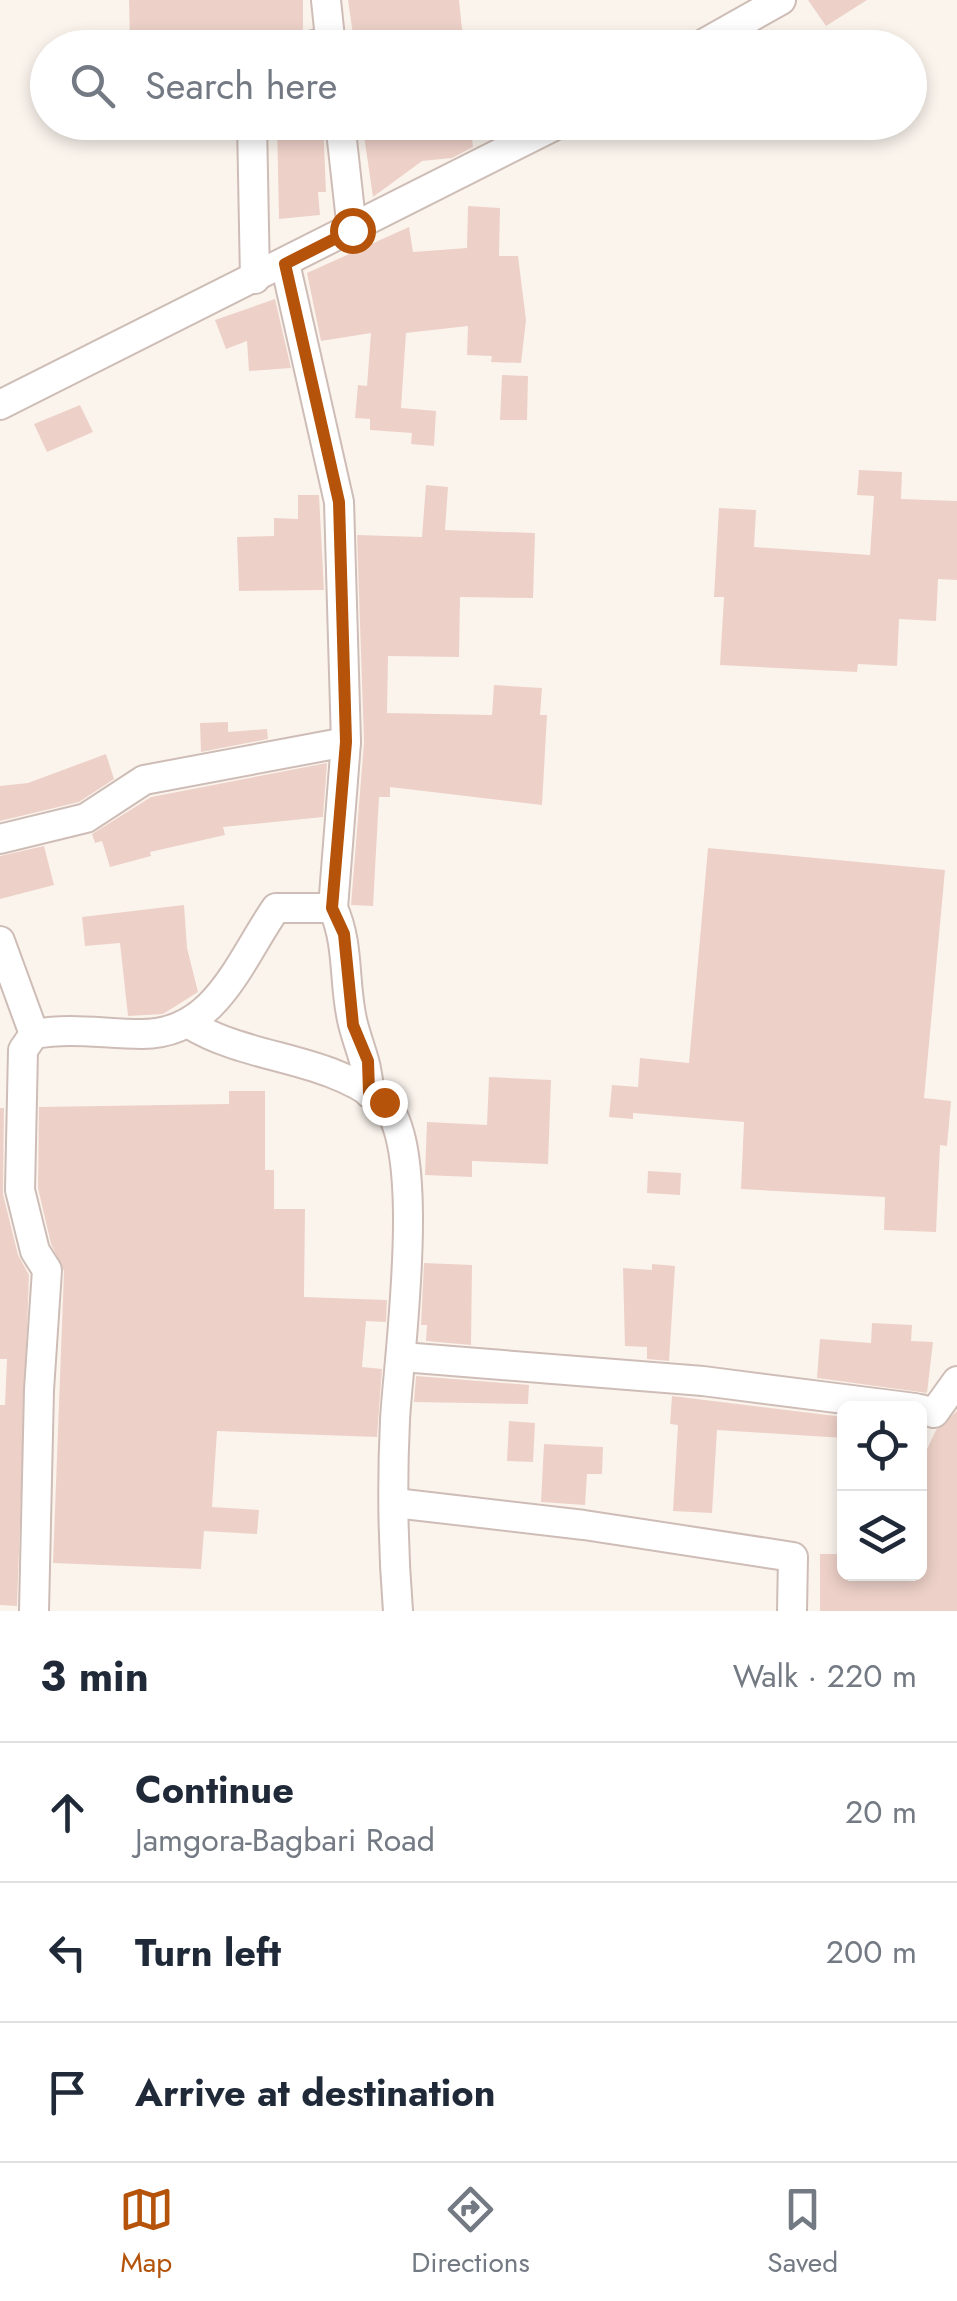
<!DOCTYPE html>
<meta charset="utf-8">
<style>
:root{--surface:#fff;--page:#f2f2f3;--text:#1f2937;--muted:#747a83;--line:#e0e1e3;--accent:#b45309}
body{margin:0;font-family:Jost,sans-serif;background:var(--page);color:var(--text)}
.controls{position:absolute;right:30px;bottom:30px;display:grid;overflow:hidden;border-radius:15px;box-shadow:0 5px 15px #0003}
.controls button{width:90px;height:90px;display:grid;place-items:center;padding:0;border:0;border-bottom:2px solid var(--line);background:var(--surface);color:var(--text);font:50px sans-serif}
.stop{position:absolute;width:30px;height:30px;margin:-22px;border:8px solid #b45309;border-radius:50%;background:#fff}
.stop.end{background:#b45309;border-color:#fff;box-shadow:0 2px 10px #0008}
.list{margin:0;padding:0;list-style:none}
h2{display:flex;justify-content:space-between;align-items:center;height:130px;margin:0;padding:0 40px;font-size:42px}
h2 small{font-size:32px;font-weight:400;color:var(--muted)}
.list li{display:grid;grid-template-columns:65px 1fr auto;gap:30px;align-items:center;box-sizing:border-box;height:140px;padding:0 40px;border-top:2px solid var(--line)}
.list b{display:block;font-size:38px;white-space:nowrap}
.list p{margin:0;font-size:32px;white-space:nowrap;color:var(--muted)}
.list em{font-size:32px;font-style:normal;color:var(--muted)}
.icon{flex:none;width:55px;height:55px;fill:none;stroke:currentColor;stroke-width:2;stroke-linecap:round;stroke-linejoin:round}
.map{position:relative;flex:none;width:957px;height:1611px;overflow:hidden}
.search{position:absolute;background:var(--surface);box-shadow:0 5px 15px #0003;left:30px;right:30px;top:30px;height:110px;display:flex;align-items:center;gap:25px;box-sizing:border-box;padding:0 35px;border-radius:55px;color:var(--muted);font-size:38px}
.sheet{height:550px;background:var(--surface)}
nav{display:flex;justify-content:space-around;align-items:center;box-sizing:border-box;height:140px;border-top:2px solid var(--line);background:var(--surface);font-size:28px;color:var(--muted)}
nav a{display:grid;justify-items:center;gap:5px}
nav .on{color:var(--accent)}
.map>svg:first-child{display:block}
</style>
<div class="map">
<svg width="957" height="1611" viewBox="0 0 957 1611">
<rect width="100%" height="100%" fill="#fbf4ed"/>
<!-- building -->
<g fill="#edd1c8">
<path d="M129,0h174v29l-17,10 -156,3z"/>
<path d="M348,0h111l5,48h-109z"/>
<path d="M808,0h59l-41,26z"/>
<path d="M277,122h46l3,70h-8l2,23 -41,4z"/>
<path d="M362,122h108l3,25 -21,11 -30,3 -49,36z"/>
<path d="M468,206l32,2 -1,48h19l8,64 -5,43 -30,-1 1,-6 -25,-1 1,-29 -62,7 -5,75 35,3 -2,35 -23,-2 1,-11 -42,-3v-11l-15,-1 3,-33 9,1 4,-53 -50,8 -14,-68 102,-46 4,25 54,-4z"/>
<path d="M275,299l16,69 -42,3 -2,-30 -21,8 -11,-29z"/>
<path d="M502,375l26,1 -1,44h-27z"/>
<path d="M80,405l13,27 -46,20 -13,-28z"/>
<path d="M859,470l43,2 -1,27 56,2v79l-19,-1 -2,42 -37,-2 -2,47 -39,-2 -1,8 -137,-7 4,-68h-10l5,-89 37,2 -2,37 116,8 4,-59 -17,-1z"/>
<path d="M426,485l22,2 -3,43 90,3 -2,65 -73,-1 -1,60 -71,-1 -1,57 105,2 2,-30 48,3 -2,27h7l-5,90 -152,-18v10h-11l-6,109 -22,-1 13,-163 -7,-207 65,2z"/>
<path d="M298,495h21l5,95 -85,1 -2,-54 37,-1v-18l24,1z"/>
<path d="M228,722v10l39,-3 1,10 -67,13 -1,-29z"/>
<path d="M106,754l8,25 -35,23 -79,19v-35l28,-3z"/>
<path d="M327,763l-4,54 -100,10 2,8 -75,17 1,4 -41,11 -8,-26 -7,2 -3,-9 59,-37z"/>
<path d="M44,846l10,39 -54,14v-43z"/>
<path d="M708,848l237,22 -21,228 27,3 -4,45 -7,-1 -4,87 -52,-2 1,-33 -144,-8 3,-67 -111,-9v6l-24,-2 3,-32 26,2 2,-29 49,5z"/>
<path d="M184,905l3,43 11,44 -35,22 -35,2 -8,-73 -35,3 -3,-29z"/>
<path d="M489,1077l62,3 -3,84 -76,-3v16l-47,-2 2,-53 60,3z"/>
<path d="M229,1091h36v79h9v39h31l-1,88 83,3 -1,22 -20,-1 -4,46 20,2 -5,68 -160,-6 -5,76 47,3 -2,24 -53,-3 -3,38 -148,-6 11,-292 -13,-27 -13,-56 1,-81 190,-3z"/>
<path d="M0,1108h4l-1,86 15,61 11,20 -12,331 -17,-1v-200h5l2,-46h-7z"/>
<path d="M648,1171l33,2 -1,22 -33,-2z"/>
<path d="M424,1263l48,2 -1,80 -45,-4 1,-16h-6z"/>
<path d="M652,1264l23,2 -6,95 -22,-2v-12l-22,-1 -2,-78 29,2z"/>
<path d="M872,1323l40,2 -1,16 22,1 -6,51 -110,-15 3,-39 51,4z"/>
<path d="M416,1376l113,9 -1,19 -114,-2z"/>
<path d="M672,1396l172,21v21l-127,-8 -5,83 -39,-2 5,-86 -8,-1z"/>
<path d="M957,1411v200h-137v-57h24v20h76v-110l16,-34z"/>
<path d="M509,1421l26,2 -2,39 -26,-1z"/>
<path d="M544,1444l59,3 -1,27h-15l-2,31 -44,-3z"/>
</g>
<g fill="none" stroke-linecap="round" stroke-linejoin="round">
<defs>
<g id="minor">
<path d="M326,0l5,48"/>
<path d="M301,48l29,-7"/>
<path d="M696,48l85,-48"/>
<path d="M252,122l3,157"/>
<path d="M340,122l12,108"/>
<path d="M0,405l562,-283"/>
<path d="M0,839l86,-21 58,-38 202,-38"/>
<path d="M333,908c17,38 10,77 20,116 7,27 15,40 16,69"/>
<path d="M0,941l34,93"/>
<path d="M191,1025c58,35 134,31 190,75 49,38 17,260 14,320 -3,63 -2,129 3,191"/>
<path d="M402,1357l301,24 212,27"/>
<path d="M920,1409l14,4 23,-32"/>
<path d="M395,1503l189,22 209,32 -1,54"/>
<path d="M34,1611l5,-221 8,-120 -12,-19 -15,-61 3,-140 11,-16c38,-7 70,0 108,0 74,0 97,-73 134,-126h57l13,-166 -7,-240 -54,-239"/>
</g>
</defs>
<!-- minor casing -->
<use href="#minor" stroke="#cebdb6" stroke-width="32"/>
<!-- minor -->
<use href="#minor" stroke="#fff" stroke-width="28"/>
</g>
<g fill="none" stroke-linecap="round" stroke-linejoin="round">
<!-- route -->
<path stroke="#b45309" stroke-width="12" d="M352,230l-67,34 54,238 7,240 -14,166 12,26 9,91 15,36 1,32 15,9"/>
</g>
</svg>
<div class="controls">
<button><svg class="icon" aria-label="locate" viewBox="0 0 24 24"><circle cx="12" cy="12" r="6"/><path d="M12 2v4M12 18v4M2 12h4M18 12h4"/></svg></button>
<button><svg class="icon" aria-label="layers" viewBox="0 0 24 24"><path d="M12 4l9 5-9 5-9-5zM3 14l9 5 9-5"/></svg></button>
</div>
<div class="stop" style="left:352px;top:230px"></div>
<div class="stop end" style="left:384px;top:1102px"></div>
<div class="search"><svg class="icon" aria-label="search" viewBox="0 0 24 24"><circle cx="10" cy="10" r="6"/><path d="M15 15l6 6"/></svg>Search here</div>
</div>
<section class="sheet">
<h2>3 min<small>Walk · 220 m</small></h2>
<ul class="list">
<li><svg class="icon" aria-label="ahead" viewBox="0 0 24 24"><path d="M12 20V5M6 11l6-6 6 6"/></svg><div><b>Continue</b><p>Jamgora-Bagbari Road</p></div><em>20 m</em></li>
<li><svg class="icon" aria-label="left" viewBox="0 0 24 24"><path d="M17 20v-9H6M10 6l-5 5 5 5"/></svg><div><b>Turn left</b></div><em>200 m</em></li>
<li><svg class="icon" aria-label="arrive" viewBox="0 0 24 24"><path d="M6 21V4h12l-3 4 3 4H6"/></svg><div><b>Arrive at destination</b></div></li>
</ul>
</section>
<nav>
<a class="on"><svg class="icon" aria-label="map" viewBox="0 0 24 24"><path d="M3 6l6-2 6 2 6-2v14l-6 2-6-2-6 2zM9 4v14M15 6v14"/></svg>Map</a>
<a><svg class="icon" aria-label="directions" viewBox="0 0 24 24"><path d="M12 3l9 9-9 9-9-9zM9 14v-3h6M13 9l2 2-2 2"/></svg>Directions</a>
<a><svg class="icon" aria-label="saved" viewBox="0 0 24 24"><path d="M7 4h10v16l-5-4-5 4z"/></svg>Saved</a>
</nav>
